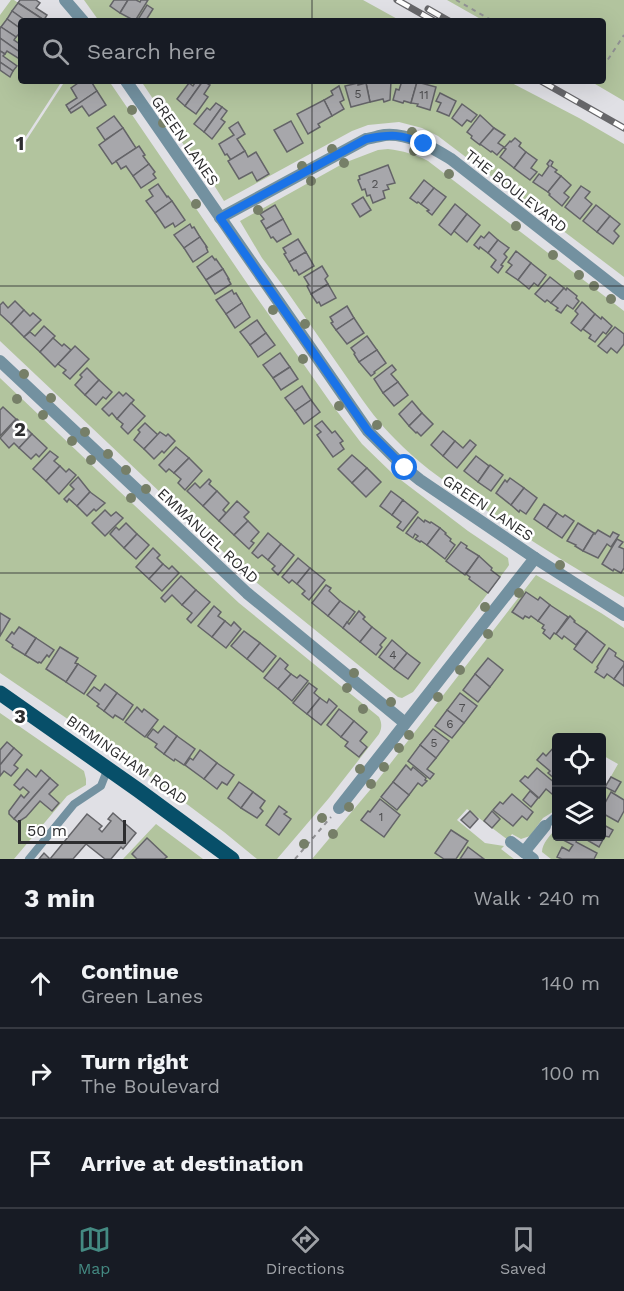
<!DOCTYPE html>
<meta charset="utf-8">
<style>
:root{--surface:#171b24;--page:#242831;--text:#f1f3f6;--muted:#9ea1a6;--line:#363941;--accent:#448a82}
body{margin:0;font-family:"Work Sans",sans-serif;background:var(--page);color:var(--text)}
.controls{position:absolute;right:18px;bottom:18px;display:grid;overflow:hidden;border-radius:6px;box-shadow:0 6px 24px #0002}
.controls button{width:54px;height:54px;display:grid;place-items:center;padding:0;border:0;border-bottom:2px solid var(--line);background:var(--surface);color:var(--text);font:30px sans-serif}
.scale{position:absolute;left:18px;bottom:15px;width:108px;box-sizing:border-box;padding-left:6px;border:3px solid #2d2d2f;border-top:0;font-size:16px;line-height:21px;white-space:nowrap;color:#2d2d2f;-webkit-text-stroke:4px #fff;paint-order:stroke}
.stop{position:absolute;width:18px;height:18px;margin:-14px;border:4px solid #1a73e8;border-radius:50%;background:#fff}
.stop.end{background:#1a73e8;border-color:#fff;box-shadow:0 2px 6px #0008}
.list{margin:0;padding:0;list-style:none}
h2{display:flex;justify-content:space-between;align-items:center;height:78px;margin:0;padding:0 24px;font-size:26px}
h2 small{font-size:20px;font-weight:400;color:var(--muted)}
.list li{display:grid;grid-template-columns:39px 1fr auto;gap:18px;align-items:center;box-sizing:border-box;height:90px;padding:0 24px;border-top:2px solid var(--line)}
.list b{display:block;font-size:22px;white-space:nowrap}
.list p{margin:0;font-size:20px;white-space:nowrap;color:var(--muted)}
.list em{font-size:20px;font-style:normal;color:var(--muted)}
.icon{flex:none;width:33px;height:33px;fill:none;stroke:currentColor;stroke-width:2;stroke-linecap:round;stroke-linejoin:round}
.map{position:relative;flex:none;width:624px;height:859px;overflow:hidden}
.search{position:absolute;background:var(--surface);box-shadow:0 6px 24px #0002;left:18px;right:18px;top:18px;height:66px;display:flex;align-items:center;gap:15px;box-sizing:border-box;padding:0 21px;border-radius:6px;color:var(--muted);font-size:22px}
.sheet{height:348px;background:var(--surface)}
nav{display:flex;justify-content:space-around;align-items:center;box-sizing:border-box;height:84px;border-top:2px solid var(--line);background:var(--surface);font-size:16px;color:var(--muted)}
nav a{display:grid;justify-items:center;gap:3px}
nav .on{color:var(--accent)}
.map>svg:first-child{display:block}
</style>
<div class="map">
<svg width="624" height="859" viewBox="0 0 624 859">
<rect width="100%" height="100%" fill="#e0e0e5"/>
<!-- green -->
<g fill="#b2c49e">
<path d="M11,0h3l31,21h-24v60h41l-43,66 1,3 45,-69h44l146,214 78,111 29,38 31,30 75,57 40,27 1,7 -2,3 -94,124 -11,6 -4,-1 -146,-118 -252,-238v-326z"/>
<path d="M84,0h279l38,21h-302z"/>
<path d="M447,0h177v101l-34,-20h13v-60h-119z"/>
<path d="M141,81h367l71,37 45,26v133l-186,-141 -16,-8 -23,-6 -31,3 -16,6 -128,70 -17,-27 -3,1z"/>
<path d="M388,149c15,2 27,5 40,12l196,150v286c-54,-32 -107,-64 -158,-101 -25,-17 -50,-35 -71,-57 -15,-15 -28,-32 -40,-50l-71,-102 -22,-29 -22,-37 104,-58 34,-13z"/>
<path d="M0,378l118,112 121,113 140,114c3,6 3,11 0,17l-50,64 -52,61h-20l-33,-27 -96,-72 -128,-87z"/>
<path d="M536,575l65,38 23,15v231h-73l-9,-7c0,-9 9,-17 14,-24l-3,-4 3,-2v14h46v-51l3,2 13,-23 -16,-9v-17h-46v72l-13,8 -13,18 -9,3 -9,-5 -4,6 -41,-31 -10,11 28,23 19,3 -3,3 13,10h-202l58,-69z"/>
<path d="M0,713l84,58 2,8v6l-19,11 -53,63h-14z"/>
<path d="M156,824l47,35h-80z"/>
</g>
<!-- building -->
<g fill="#a7a7ab" stroke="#646468" stroke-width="1.5">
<path d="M20,0h16l4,3 -4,5 11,7 -3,5 -26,-17z"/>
<path d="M114,0h14l-8,13 -10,-7z"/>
<path d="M128,0h8l4,2 1,-2h7l-13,21 -15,-8z"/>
<path d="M18,3l26,17 1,1h-13l-3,-2 -3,2 -14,-10z"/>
<path d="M147,5l6,4 -7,11 2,1h-11z"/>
<path d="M12,11l14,10h-5v8l-14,-10z"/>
<path d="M7,19l14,10v8l-3,-2 -2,2 -15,-10z"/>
<path d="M1,27l15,10 -2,3 7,5v8l-21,-15v-9z"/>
<path d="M0,38l21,15v7l-14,-9 -2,3 -5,-3z"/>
<path d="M0,51l5,3 -2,2 14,10 -4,5 -13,-9z"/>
<path d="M0,62l13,9 -3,6 -10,-7z"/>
<path d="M81,81h10l6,10 -28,19 -3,-5 11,-7 -6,-10z"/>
<path d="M196,81h7l-18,25 -8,-7 12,-16 4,3z"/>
<path d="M203,81l7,4 -6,9 4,3 -12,17 -11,-8z"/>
<path d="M375,81h16l-1,19 -6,2 -1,-3 -13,3 -4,-19z"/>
<path d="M402,81l15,1 -6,21 -7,-2 -1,2 -10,-3 3,-11 3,1z"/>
<path d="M417,82l19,5 -6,23 -13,-4 1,-2 -7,-1z"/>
<path d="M358,83v2l8,-2 4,19 -19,5 -6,-21z"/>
<path d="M339,86l5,14 -4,2 4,7 -12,7 -8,-16 9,-5 -2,-4z"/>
<path d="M97,91l9,14 -17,11 -7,-10 -11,7 -2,-3z"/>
<path d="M440,93l16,8 -7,15 -12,-5 4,-8 -5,-2z"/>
<path d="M324,100l8,16 -14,8 2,3 -12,7 -11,-20z"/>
<path d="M216,103l6,4 -18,25 -10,-8 13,-16 3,2z"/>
<path d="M462,104l15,11 -6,7 -4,-2 -5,6 -10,-8z"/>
<path d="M222,107l5,4 -6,8 4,3 -13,17 -8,-7z"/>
<path d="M480,115l14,13 -14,17 -9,-7 1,-2 -5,-4z"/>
<path d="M114,116l9,12 -18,12 -8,-12z"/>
<path d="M291,121l12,22 -16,9 -13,-22z"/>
<path d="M238,122l7,12 -8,5 8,12 -14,9 -4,-6 -2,1 -6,-11 15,-9 -5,-7z"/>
<path d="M123,128l13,20 -24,16 -13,-19z"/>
<path d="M494,128l11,7 -7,8 6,4 -7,8 -5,-4 -1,1 -11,-8z"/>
<path d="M515,138l6,5 -2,3 7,6 -12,16 -14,-11 6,-8 -2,-1 6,-7 1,1z"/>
<path d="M139,146l6,9 -2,1 6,8 -16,12 -7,-10 -5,3 -5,-8z"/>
<path d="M245,151l3,6 8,-5 13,22 -12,7 -5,-9 -13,7 -11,-18z"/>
<path d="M526,152l11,8 -6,8 6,4 -7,8 -16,-12z"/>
<path d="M550,160l3,2 -2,4 6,4 -2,2 6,4 -13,16 -15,-10 6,-8 3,2 7,-10 -2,-2z"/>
<path d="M149,164l6,8 -2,2 3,4 -15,10 -8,-12z"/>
<path d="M388,165l7,18 -8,2 2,4 -6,2 2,7 -12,5 -3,-8 -3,1 -2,-7 -3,1 -4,-10 2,-1 -1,-3z"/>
<path d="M561,176l10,9 -7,8 5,4 -7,9 -13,-11 1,-1 -2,-2z"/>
<path d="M424,180l10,8 -13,16 -3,-2 -1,1 -7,-5z"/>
<path d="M158,184l9,13 1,-1 4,5 -17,12 -9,-12 7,-5 -4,-6z"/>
<path d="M581,186l9,6 -5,6 7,6 -12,15 -15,-12z"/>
<path d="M434,188l12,9 -14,18 -5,-4 2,-1 -8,-6z"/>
<path d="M363,197l8,13 -11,7 -8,-13z"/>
<path d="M172,201l13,19 -10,7 -2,-4 -8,5 -10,-15z"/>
<path d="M455,204l12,10 -16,21 -12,-10z"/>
<path d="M275,205l8,14 -17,10 -5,-8 3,-2 -4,-5z"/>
<path d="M596,205l14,11 -13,16 -14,-11z"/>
<path d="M467,214l13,11 -13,17 -13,-11z"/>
<path d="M610,216l10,8 -6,7 5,5 -6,8 -16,-12z"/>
<path d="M283,219l8,15 -14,8 -4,-5 -2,1 -5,-9z"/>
<path d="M190,224l2,4 2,-1 6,10 -16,11 -10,-13z"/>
<path d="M489,232l9,8 -10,13 -8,-6 -1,2 -5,-4 7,-9 3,2z"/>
<path d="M200,237l7,10h-1l2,5 -15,10 -9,-14z"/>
<path d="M298,239l8,13 -17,10 -5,-8 2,-1 -3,-5z"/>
<path d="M498,240l11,8 -5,6 3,3 -6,8 2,1 -5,7 -7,-6 5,-7 -8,-7z"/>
<path d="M516,251l15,12 -13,17 -12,-8 6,-7 -4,-3z"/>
<path d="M306,252l8,14 -15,9 -3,-5 -2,1 -5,-9z"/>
<path d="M212,256l3,4 1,-1 7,10 -17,11 -9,-13z"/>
<path d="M531,263l15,12 -8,11 -4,-3 -5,6 -11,-9z"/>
<path d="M322,266l6,10 -3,3 3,5 -17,10 -4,-8 2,-1 -5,-8z"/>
<path d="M223,269l6,10h-1l3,5 -16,10 -9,-14z"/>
<path d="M550,277l14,11 -13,15 -4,-3 -2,2 -10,-8z"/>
<path d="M328,284l8,14 -15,8 -2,-4 -2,1 -6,-9z"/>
<path d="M564,288l2,2 1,-2 10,8 -1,2 3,3 -6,8 -6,-4 -6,8 -5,-3 2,-2 -7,-5z"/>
<path d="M232,290l2,4 2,-1 6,10 -16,11 -10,-14z"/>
<path d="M15,301l9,9 -13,14 -11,-10v-9l3,-3 5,6z"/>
<path d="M582,302l13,12 -14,17 -10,-8 7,-9 -3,-3z"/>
<path d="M242,303l8,14 -15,11 -9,-14z"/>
<path d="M347,306l7,12 -18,12 -5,-7 2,-1 -3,-5z"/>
<path d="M24,310l6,6 3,-3 8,7 -17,17 -13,-13z"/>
<path d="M595,314l6,5 1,-2 10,9 -6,8 -3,-2 -8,10 -6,-4 2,-3 -8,-6z"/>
<path d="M354,318l10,15 -17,11 -11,-14z"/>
<path d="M257,320l9,13 -16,12 -10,-13z"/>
<path d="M44,326l11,10 -15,16 -16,-15 6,-5 5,4z"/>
<path d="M615,327l9,7v10l-7,9 -6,-5 -4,5 -9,-7z"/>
<path d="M266,333l9,12 -17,12 -8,-12z"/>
<path d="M367,336l10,14 -18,12 -5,-8 1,-1 -4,-5z"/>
<path d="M53,338l9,8 2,-2 7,6 -16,17 -15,-15z"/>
<path d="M75,346l14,13 -19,20 -7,-6 3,-3 -8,-6z"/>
<path d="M377,350l9,13 -12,9 1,1 -4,3 -12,-14z"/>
<path d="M280,353l10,14 -17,11 -10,-13z"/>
<path d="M392,365l4,5 -5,4 7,8 -15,11 -9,-14z"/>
<path d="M290,367l8,12 -17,11 -8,-12z"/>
<path d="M87,368l12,12 -14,15 -10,-10 7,-8 -2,-2z"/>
<path d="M99,380l13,12 -6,7 -3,-2 -7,8 -11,-10z"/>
<path d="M398,382l10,13 -14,11 -11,-13z"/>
<path d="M302,386l9,14 -16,11 -10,-13z"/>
<path d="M119,392l4,4 3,-3 8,7 -17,19 -5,-6 -3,3 -7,-7z"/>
<path d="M311,400l9,12 -16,12 -9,-13z"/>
<path d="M412,401l10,12 -13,13 -10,-12z"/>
<path d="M131,403l14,13 -17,18 -7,-7 2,-3 -6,-5z"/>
<path d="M3,407l13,12 -16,17v-26z"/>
<path d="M422,413l11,11 -12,12 -4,-4 -1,1 -7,-7z"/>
<path d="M17,419l15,15 -13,14 -5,-5 -5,5 -9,-10z"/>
<path d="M322,421l10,12 3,-2 8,10 -3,2 4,6 -11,8 -16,-22 4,-3 -6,-6z"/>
<path d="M145,423l13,12 -14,14 -10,-9 6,-8 -2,-2z"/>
<path d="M443,431l12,10 -12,15 -12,-11z"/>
<path d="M160,432l6,4 2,-2 7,7 -11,12 -2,-2 -8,8 -10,-10z"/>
<path d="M32,434l15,14 -8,9 -3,-3 -5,5 -12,-11z"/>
<path d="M470,440l6,5 -19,23 -14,-12 12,-15 8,7z"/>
<path d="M176,447l13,11 -15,15 -5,-4 -3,3 -7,-7z"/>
<path d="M50,451l8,6 -4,4 6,5 -14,15 -13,-12z"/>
<path d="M352,455l15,13 -15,15 -14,-14z"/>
<path d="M476,456l13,10 -11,16 -14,-11z"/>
<path d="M189,458l13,13 -17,19 -7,-7 3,-4 -7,-6z"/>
<path d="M490,465l13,10 -12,16 -13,-9z"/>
<path d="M60,466l6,6 3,-3 7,6 -17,19 -13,-13z"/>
<path d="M367,468l14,14 -15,15 -14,-14z"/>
<path d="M78,477l12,15 -13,14 -8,-7 -2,3 -3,-3 10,-10 -4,-4z"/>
<path d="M510,478l14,10 -13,17 -15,-12 9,-13 2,2z"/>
<path d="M209,479l2,2 -2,3 8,7 -14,15 -16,-15 8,-8 5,5z"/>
<path d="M524,488l13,10 -11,16 -6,-4 -1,2 -8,-7z"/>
<path d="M217,491l12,12 -6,7 3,3 -7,8 -16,-15z"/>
<path d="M391,491l12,9 -11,15 -12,-9z"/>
<path d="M90,492l15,11 -9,8 -2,-2 -7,7 -10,-10z"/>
<path d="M403,500l15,12 -15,19 -6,-4 4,-5 -9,-7z"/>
<path d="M237,501l12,11 -5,5 4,4 -14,14 -15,-14z"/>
<path d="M544,504l13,9 -10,15 -13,-9z"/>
<path d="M105,510l6,6 5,-4 7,6 -18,18 -13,-13z"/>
<path d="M557,513l6,4 2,-2 9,6 -12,17 -15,-10z"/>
<path d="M418,517l6,5 1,-2 5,3 1,-1 9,6 -13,17 -6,-4 -1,1 -5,-3 3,-3 -3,-2 -2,4 -7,-5z"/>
<path d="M248,521l11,11 -8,9 3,2 -5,6 -15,-14z"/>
<path d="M126,523l11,11 -13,14 -14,-14 6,-7 3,3z"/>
<path d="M578,523l16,10 -11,18 -8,-5 1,-1 -9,-4z"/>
<path d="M440,528l6,5 -1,1 6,5 -1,2 5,4 -10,14 -18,-14z"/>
<path d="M598,530l12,7 3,-5 6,3 -8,12 -4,-3 -9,14 -15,-7 11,-18 1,1z"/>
<path d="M268,533l13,11 -13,16 -6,-5 -4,3 -6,-5z"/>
<path d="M137,534l12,11 -13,14 -12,-11z"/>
<path d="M617,539l6,3 -4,5 5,2v19l-3,5 -7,-4 -1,2 -11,-7z"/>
<path d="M461,542l6,4 -1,2 13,8 -14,19 -19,-14z"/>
<path d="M281,544l13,11 -16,20 -6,-6 3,-3 -7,-6z"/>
<path d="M153,548l7,7 -3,3 6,6 -14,15 -13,-12z"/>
<path d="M479,556l13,12 -1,2 9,7 -12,16 -19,-14 1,-2 -4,-3z"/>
<path d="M298,558l12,10 -13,16 -5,-4 -3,3 -7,-6z"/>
<path d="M163,564l6,5 3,-3 7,7 -17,18 -13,-12z"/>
<path d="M310,568l15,12 -16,20 -7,-6 3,-3 -8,-7z"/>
<path d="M181,576l15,14 -14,15 -10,-10 -7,7 -4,-4z"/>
<path d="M326,585l5,3 -2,3 11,10 -12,15 -16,-13z"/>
<path d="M196,590l14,12 -19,21 -4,-4 5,-6 -10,-8z"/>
<path d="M526,592l12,8 2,-3 10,8 -12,16 -7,-5 -2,2 -4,-2 -2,3 -11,-7z"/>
<path d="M340,601l15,11 -12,16 -15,-12z"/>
<path d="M550,605l18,12 -12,17 -2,-1 -4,6 -7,-6 2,-3 -3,-2 2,-3 -6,-4z"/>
<path d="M214,606l7,6 -3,4 7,5 -13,16 -14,-11z"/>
<path d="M359,611l6,6 -2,2 9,8 -12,15 -17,-14 4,-6 2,2z"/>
<path d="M0,613l10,6 -10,17z"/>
<path d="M570,616l5,5 -1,1 13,9 -11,14 -12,-9 -2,3 -6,-5z"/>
<path d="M225,621l6,5 3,-4 7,7 -15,19 -14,-11z"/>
<path d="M19,627l17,11 -11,17 -13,-8 1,-2 -7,-5 6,-8 2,2z"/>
<path d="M372,627l14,11 -6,7 2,2 -6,8 -16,-13z"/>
<path d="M244,631l16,12 -13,16 -16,-13z"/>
<path d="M587,631l18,14 -13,18 -18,-14z"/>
<path d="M36,638l18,12 -5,7 -2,-2 -6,8 -2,-1 -1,1 -13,-8z"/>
<path d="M392,640l15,13 -13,16 -15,-12z"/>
<path d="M260,643l16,13 -13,16 -16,-13z"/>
<path d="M60,647l18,11 -3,5 3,1 -12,18 -20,-13z"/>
<path d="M609,648l7,5 -1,3 9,6v3l-10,14 -7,-5 -3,4 -9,-6 3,-4 -1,-1z"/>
<path d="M407,653l13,10 -12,16 -14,-10z"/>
<path d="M280,658l8,7 -3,4 6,5 -13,15 -14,-11z"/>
<path d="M488,658l15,12 -13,17 -15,-13z"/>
<path d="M78,664l18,12 -12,18 -18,-12z"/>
<path d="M624,665v21l-10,-7z"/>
<path d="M291,674l6,4 3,-3 8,6 -16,20 -14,-12z"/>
<path d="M475,674l15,13 -12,15 -15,-12z"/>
<path d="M309,683l8,6 -3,4 6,5 -13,16 -14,-11z"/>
<path d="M105,684l12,9 -13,18 -7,-5 2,-2 -12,-9 7,-8 6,4z"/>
<path d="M117,693l16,12 -10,15 -8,-5 -2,3 -9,-7z"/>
<path d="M460,693l17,13 -13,17 -17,-13z"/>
<path d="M320,698l7,5 2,-4 8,7 -16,19 -14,-11z"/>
<path d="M137,707l5,5 2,-3 14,11 -13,17 -20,-15z"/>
<path d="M339,709l15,12 -13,16 -14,-12z"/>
<path d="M447,710l17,13 -12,15 -17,-12z"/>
<path d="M354,721l13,11 -7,9 7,6 -8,10 -14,-11 3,-4 -7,-5z"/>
<path d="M164,726l13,10 -13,18 -9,-7 2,-3 -10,-7 6,-8 5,4z"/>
<path d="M433,729l16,12 -13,17 -16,-13z"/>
<path d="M177,736l18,13 -11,16 -9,-6 -1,2 -10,-7z"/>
<path d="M7,742l7,6 -14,17v-15z"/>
<path d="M420,745l16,13 -9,11 7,5 -4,5 -22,-18z"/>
<path d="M555,746l1,2v32l-8,-7 2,-2 -13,-11 6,-7 3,3z"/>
<path d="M14,748l8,7 -8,10 4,3 -7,8 -7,-5 -4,5v-11z"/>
<path d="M200,750l17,13 -13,16 -19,-14 5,-7 3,2z"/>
<path d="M217,763l17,12 -7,10 -5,-3 -5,7 -13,-10z"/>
<path d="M406,765l5,5 2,-3 13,11 -1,2 2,1 -5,5 -4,-3 -9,12 -16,-13z"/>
<path d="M537,768l19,16v5l-4,5 -6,-5 -7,9 -19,-17 5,-5 3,2z"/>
<path d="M27,769l9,8 5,-7 9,8 -36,41 -5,-5v-3l12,-16 3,3 5,-6 -6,-5 -3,3 -6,-5z"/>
<path d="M611,777l10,5 -6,10 -10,-5z"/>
<path d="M50,778l8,7 -9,9 10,9 -7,8 -12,-10 -14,16 -8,5 -4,-3z"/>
<path d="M239,782l14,10 -12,16 -13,-10z"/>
<path d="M393,782l16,13 -12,15 -16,-13z"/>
<path d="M530,791l8,7 -7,9 -8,-7z"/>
<path d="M253,792l12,9 -5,7 3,3 -6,7 -16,-10z"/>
<path d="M611,792l13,8v11l-6,11 -16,-9v-12l3,2z"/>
<path d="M512,794l21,18 -6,8 -5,-4 -9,10 -20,-16 7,-8 3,2z"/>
<path d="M380,799l20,16 -16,22 -23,-17 7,-9 2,1z"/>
<path d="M279,806l8,6 -3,2 7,5 -12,16 -13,-10z"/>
<path d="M470,811l8,8 -8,9 -9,-8z"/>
<path d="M492,811l8,8 -8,9 -8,-7z"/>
<path d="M113,813l23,20 -13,16 -2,-2 -10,12h-6l-19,-15 -13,15h-34l5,-6 6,6 37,-45 15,12 -3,3 3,3 9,-11 -3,-2z"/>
<path d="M602,824l11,6 -4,7 -4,-1 -6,11 -19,-11h22z"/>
<path d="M451,830l17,11 -12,18h-12l-9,-6z"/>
<path d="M565,836h5l7,4 -1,2 21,11 -3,6h-32l-5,-2 5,-10 7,4 4,-6 -10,-5z"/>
<path d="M147,838l20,19 -3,2h-27l-5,-5z"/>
<path d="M468,847l16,12h-24z"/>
</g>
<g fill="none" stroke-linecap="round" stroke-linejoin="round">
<!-- path -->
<g stroke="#919194" stroke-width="2" stroke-dasharray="4.5 4.5" stroke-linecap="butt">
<path d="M456,0l37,21"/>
<path d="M603,67l21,-32"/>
<path d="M295,859l36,-42"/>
</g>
<!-- lane -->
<g stroke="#7391a0" stroke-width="8">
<path d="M545,826l11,-10"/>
<path d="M29,859l45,-55 27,-18 7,-18"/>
</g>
<!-- street -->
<g stroke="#7391a0" stroke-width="12">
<path d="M65,0l18,21"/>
<path d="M126,81l242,350 37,37 15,12 115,78 89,57"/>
<path d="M220,218l146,-79c6,-1 13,-3 19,-4 24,-2 46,12 66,24l173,135"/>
<path d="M0,361l247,232 158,130"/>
<path d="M339,808l196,-250"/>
<path d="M511,842l22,17"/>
<path d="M524,852l21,-26"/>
</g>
<!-- primary -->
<path stroke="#074f69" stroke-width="15" d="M0,693l138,97 94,69"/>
<defs>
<g id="rail">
<path d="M397,0l37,21"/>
<path d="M428,9l21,12"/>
<path d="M541,81l83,47"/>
</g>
</defs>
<!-- rail casing -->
<use href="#rail" stroke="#67676a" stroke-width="7"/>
<!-- rail -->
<use href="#rail" stroke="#fff" stroke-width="4.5" stroke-dasharray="14" stroke-linecap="butt"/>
</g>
<!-- trees -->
<g fill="#767f68">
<circle cx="132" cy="110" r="5"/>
<circle cx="163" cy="123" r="5"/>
<circle cx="412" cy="132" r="5"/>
<circle cx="425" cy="137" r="5"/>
<circle cx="332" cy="149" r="5"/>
<circle cx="414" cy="151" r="5"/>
<circle cx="344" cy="163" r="5"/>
<circle cx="302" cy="166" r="5"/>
<circle cx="449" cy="174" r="5"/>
<circle cx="311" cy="181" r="5"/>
<circle cx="196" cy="204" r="5"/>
<circle cx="258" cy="210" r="5"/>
<circle cx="516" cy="226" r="5"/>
<circle cx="553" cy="255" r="5"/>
<circle cx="579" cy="275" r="5"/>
<circle cx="594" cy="286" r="5"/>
<circle cx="611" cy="299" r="5"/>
<circle cx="273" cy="310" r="5"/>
<circle cx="305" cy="324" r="5"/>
<circle cx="303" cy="359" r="5"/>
<circle cx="24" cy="374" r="5"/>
<circle cx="51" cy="398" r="5"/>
<circle cx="17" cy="399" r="5"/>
<circle cx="339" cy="406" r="5"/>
<circle cx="43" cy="415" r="5"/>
<circle cx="377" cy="425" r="5"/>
<circle cx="85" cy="432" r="5"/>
<circle cx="72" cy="441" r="5"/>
<circle cx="108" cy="454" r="5"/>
<circle cx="91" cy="460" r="5"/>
<circle cx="126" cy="470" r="5"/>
<circle cx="146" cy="489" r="5"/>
<circle cx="131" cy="498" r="5"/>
<circle cx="560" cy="565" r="5"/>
<circle cx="519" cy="593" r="5"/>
<circle cx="485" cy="607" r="5"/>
<circle cx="488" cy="634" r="5"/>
<circle cx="460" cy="670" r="5"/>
<circle cx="354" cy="673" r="5"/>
<circle cx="347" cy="688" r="5"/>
<circle cx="438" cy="697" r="5"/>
<circle cx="391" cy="702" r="5"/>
<circle cx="363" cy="709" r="5"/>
<circle cx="409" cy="735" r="5"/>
<circle cx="399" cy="748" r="5"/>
<circle cx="384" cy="767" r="5"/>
<circle cx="360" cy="769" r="5"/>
<circle cx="371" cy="784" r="5"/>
<circle cx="349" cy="807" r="5"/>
<circle cx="322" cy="818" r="5"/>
<circle cx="333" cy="834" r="5"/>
<circle cx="304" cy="844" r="5"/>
</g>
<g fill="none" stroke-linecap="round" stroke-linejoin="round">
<!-- route -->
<path stroke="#1a73e8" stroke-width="8" d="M405,468l-37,-37 -148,-213 146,-79c25,-5 35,-5 58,5"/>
</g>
<!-- grid -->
<path fill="none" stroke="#2d2d2f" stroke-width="1.5" stroke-opacity="0.55" d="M312,0v21M312,81v778M0,286h624M0,573h624"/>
<g text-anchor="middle" stroke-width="5" stroke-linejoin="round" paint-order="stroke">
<!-- number labels -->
<g font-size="12" fill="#4c4c4e">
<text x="358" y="98">5</text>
<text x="424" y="99">11</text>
<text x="375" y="188">2</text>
<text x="393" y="659">4</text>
<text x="462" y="712">7</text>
<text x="450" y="728">6</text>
<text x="434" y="747">5</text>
<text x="381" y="821">1</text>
</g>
<!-- street labels -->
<g font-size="15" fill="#2d2d2f" stroke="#fff">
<text transform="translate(185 141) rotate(55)" y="5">GREEN LANES</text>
<text transform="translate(516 191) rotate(38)" y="5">THE BOULEVARD</text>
<text transform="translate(488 508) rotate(34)" y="5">GREEN LANES</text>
<text transform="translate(208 536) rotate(43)" y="5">EMMANUEL ROAD</text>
<text transform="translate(127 760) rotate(35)" y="5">BIRMINGHAM ROAD</text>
</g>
</g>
<g font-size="20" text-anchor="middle" font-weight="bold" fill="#2d2d2f" stroke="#fff" stroke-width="5" stroke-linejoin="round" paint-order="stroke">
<text x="20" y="150">1</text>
<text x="20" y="436">2</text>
<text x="20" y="723">3</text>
</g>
</svg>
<div class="controls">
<button><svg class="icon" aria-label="locate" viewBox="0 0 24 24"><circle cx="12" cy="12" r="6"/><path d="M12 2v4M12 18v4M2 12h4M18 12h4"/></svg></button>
<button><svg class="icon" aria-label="layers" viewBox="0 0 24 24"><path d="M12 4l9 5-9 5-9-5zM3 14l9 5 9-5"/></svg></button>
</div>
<div class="scale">50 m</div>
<div class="stop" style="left:405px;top:468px"></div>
<div class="stop end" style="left:424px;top:144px"></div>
<div class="search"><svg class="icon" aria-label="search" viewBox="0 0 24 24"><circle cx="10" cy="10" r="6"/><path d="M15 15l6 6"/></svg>Search here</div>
</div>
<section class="sheet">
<h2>3 min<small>Walk · 240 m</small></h2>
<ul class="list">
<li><svg class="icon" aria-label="ahead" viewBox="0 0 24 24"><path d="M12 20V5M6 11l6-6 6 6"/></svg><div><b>Continue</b><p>Green Lanes</p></div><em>140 m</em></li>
<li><svg class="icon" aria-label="right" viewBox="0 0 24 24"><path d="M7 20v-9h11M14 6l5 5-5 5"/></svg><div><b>Turn right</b><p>The Boulevard</p></div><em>100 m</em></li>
<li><svg class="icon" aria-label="arrive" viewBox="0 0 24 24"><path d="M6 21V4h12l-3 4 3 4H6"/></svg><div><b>Arrive at destination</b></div></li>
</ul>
</section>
<nav>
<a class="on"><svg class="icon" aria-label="map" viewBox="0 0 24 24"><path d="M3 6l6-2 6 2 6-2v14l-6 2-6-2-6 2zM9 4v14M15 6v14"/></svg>Map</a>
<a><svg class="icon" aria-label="directions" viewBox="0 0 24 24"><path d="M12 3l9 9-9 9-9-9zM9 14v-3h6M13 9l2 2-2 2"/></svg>Directions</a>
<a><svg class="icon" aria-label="saved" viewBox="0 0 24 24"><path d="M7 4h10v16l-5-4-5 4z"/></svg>Saved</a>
</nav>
